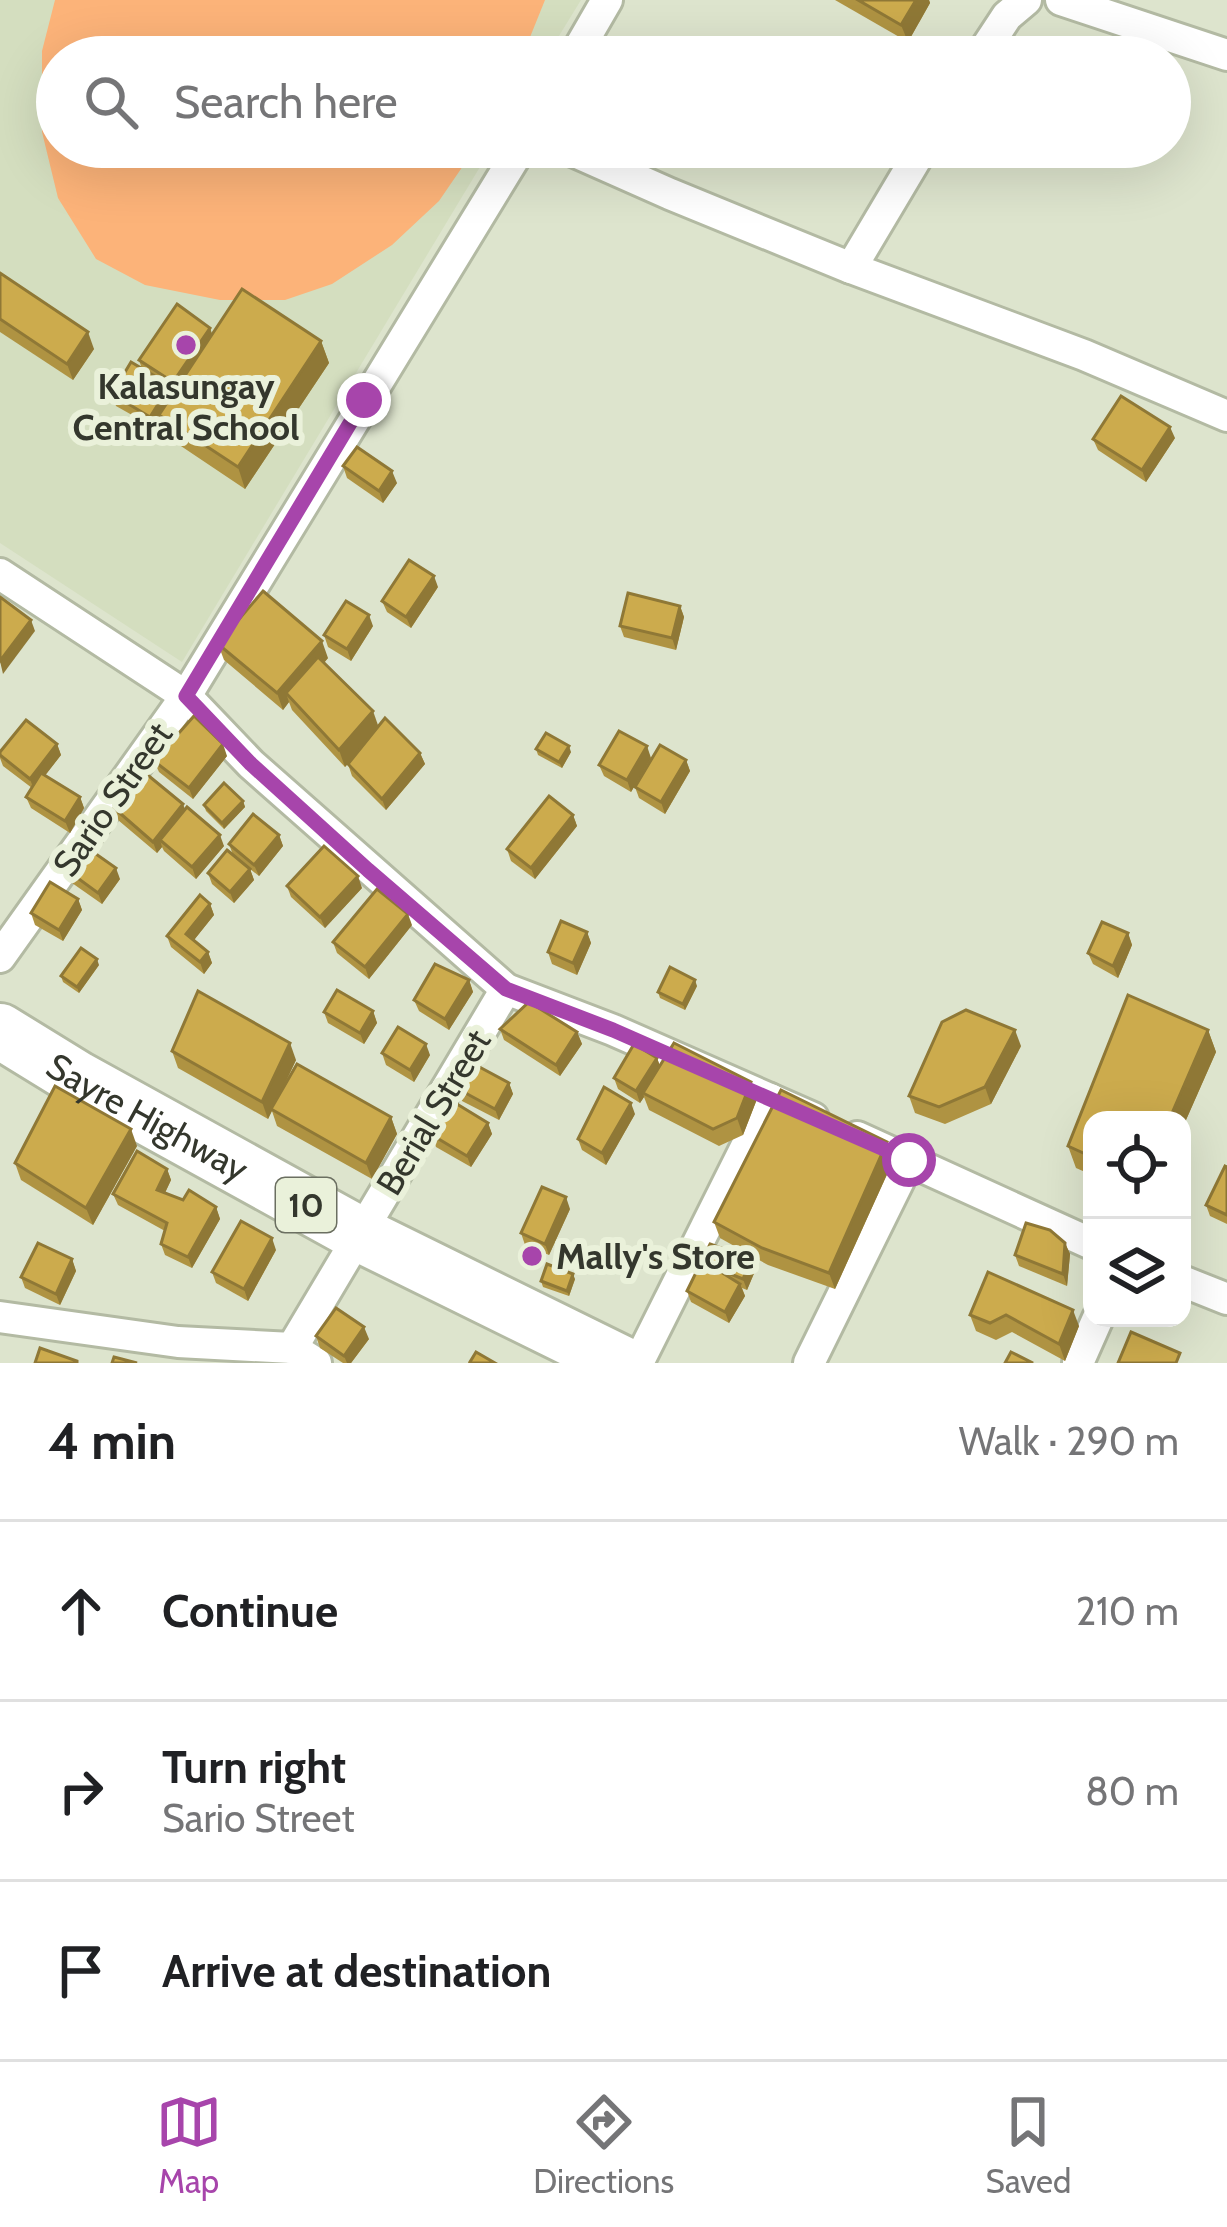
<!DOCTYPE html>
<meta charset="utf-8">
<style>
:root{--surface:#fff;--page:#f2f2f2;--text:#202124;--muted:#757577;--line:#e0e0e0;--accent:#a745ab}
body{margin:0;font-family:Cabin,sans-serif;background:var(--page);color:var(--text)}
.controls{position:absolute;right:36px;bottom:36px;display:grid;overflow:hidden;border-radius:24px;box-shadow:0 12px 48px #0002}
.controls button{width:108px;height:108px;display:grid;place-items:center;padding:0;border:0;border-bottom:3px solid var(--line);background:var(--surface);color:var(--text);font:60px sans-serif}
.stop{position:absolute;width:36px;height:36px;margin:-27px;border:9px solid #a745ab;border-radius:50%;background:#fff}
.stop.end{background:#a745ab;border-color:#fff;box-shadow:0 3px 12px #0008}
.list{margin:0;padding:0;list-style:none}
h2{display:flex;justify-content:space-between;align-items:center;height:156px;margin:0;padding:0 48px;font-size:51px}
h2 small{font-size:39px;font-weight:400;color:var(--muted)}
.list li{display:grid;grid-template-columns:78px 1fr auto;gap:36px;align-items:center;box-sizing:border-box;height:180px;padding:0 48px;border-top:3px solid var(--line)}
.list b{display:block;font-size:45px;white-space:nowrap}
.list p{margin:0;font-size:39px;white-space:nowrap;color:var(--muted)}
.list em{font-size:39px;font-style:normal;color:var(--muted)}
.icon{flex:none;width:66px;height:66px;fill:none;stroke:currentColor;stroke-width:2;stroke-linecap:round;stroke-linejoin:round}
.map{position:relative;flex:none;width:1227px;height:1363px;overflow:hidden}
.search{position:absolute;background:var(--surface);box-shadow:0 12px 48px #0002;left:36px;right:36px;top:36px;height:132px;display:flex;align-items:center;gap:30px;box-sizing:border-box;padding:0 42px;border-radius:66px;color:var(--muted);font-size:45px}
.sheet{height:696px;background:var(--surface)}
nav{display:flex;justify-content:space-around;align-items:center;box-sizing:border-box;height:168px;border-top:3px solid var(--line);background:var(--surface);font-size:33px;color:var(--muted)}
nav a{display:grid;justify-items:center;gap:6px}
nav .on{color:var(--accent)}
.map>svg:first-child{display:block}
</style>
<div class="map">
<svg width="1227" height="1363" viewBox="0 0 1227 1363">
<rect width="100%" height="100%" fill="#dde4cd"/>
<!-- built -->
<path fill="#d4debf" d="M0,0h581l-35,57h-489v90h435l-310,515 -182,-119z"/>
<!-- green -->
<path fill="#fcb379" d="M55,0h490l-23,57h-465v90h419l-37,54 -47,44 -60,39 -47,16h-65l-75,-15 -49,-26 -38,-61 -16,-66v-81z"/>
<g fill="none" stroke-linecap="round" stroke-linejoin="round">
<defs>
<g id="street">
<path d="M1061,0l166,55"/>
<path d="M574,57l33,-57"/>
<path d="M980,57l27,-41 19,-16"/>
<path d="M564,147l106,47 181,74 233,87 143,61"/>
<path d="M851,268l72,-121"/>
<path d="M0,574l186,122 65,68 255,225 107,41 200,88"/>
<path d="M0,957l186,-261 335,-549"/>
<path d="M857,1137l235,107"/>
<path d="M1182,1281l45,18"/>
<path d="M0,1317l178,25 114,6 24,15"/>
<path d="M292,1348l214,-359"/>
<path d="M638,1363l132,-264"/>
<path d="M809,1363l100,-203"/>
<path d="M1078,1363l20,-45"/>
</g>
<g id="highway">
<path id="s1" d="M0,1031l78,48 281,155 262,129"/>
</g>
</defs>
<!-- street casing -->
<use href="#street" stroke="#b3baa3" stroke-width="36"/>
<!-- highway casing -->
<use href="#highway" stroke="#b3baa3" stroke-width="60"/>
<!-- street -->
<use href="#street" stroke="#fff" stroke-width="30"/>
<!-- highway -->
<use href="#highway" stroke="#fff" stroke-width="54"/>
</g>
<!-- wall -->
<g fill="#af9342">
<path d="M835,0h94l1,3 -22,39z"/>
<path d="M0,273l94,76 -21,31 -73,-48z"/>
<path d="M213,334l108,7 8,22 -84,126 -79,-53 -6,-17 -5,9 -39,-22 -4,-12 30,-25 -3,-9z"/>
<path d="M1175,438l-29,44 -48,-32 -5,-11z"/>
<path d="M343,466l54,17 -14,20 -36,-25z"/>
<path d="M438,587l-27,41 -24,-16 -5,-11z"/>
<path d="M680,606l4,11 -8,33 -52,-13 -4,-11z"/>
<path d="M373,626l-22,35 -23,-14 -4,-12z"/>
<path d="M218,644l110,14 -4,5 54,64 42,26 5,11 -39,46 -34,-34 -4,-12 7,-8 -10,11 -53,-57 -3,-8 -6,8 -59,-50z"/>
<path d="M57,744l4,11 -16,20 35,22 4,11 -14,25 -39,-25 -5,-11 6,-9 -29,-22 -3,-8v-6z"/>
<path d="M536,749l35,3 -9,16 -24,-13z"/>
<path d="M227,756l-34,43 -34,-27 -5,-11z"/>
<path d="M651,758l-20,34 -27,-16 -5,-11z"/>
<path d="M686,760l4,11 -25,43 -26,-16 -4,-11z"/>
<path d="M243,801l2,6 -21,22 -18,-18 -2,-6z"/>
<path d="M114,808l71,2 39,36 -28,33 -32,-28 -2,-4 -5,6 -39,-33z"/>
<path d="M573,815l4,11 -42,53 -24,-18 -4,-12z"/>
<path d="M279,835l4,11 -24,30 -9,-7 4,11 -20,23 -22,-19 -4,-11 25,-18 -4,-11z"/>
<path d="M68,871l52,8 -18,25 -30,-21z"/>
<path d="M287,886l75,2 -37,40 -34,-31z"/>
<path d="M78,899l4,11 -19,31 -28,-16 -4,-12z"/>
<path d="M210,904l4,11 -20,25 14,12 4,11 -8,11 -33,-27 -4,-11z"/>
<path d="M412,925l-43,54 -32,-26 -4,-11z"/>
<path d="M587,932l4,11 -14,32 -25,-11 -4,-12z"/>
<path d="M1128,933l4,12 -14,33 -25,-14 -5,-11z"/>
<path d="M99,965l-20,28 -16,-11 -2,-6z"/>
<path d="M469,980l4,12 -24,38 -30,-19 -5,-11z"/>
<path d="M697,986l-12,24 -25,-12 -2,-6z"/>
<path d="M1128,995l80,35 8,22 -34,77v-9h-90v55l-16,-7 -8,-22z"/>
<path d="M373,1011l4,12 -13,21 -36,-21 -4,-11z"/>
<path d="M500,1029l77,3 5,12 -22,32 -56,-36z"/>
<path d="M1021,1046l-30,58 -46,20 -30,-11 -6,-17z"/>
<path d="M172,1051l124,9 -17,36 112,21 6,17 -25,45 -95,-53 -5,-15 -4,8 -90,-51z"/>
<path d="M382,1053l48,2 -16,27 -28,-17z"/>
<path d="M657,1058l3,8 91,16 6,17 -14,36 -24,11 -70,-36 -5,-13 -4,6 -22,-14 -4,-11z"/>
<path d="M509,1083l4,11 -14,26 -37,-19 -4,-12z"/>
<path d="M635,1114l-29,51 -24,-15 -4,-11z"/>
<path d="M488,1123l4,11 -21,33 -35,-20 -4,-12z"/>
<path d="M887,1142l7,17 -59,130 -67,-24 -48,-27 -6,-16z"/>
<path d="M137,1146l-44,79 -72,-45 -6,-17z"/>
<path d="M1227,1167v57l-17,-8 -4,-11z"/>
<path d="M167,1169l4,11 -6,13 18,7 33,7 4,12 -28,49 -27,-13 -4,-11 4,-13 -47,-26 -5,-11z"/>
<path d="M570,1209l-21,46 -24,-10 -4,-12z"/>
<path d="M1065,1243l5,11 -3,32 -48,-20 -4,-11z"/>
<path d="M710,1244l41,15 4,12 -8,19 -5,-2 3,8 -16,27 -38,-21 -4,-11z"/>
<path d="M276,1250l-28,51 -32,-18 -4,-11z"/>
<path d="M72,1259l4,12 -16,34 -35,-17 -4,-11z"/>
<path d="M988,1272l91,54 -14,35 -53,-29 -16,8 -20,-9 -6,-16z"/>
<path d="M575,1279l-6,17 -26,-9 -2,-6z"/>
<path d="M316,1336l53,3 -18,24h-8l-23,-15z"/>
</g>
<!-- shaded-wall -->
<g fill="#8f7836">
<path d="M916,0h13l1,3 -22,39 -7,-17z"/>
<path d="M210,328l4,11 -37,54 -4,-11z"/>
<path d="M88,332l6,17 -21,31 -6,-16z"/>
<path d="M321,341l8,22 -84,126 -7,-22z"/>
<path d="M170,385l4,11 -15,19 1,4 -5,9 -5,-11z"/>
<path d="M1170,427l5,11 -29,44 -4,-12z"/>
<path d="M392,471l5,12 -14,20 -4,-12z"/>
<path d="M434,576l4,11 -27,41 -5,-11z"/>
<path d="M680,606l4,11 -8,33 -4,-12z"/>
<path d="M369,615l4,11 -22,35 -4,-12z"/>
<path d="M31,620l4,11 -32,43 -3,-13z"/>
<path d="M322,641l6,17 -36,41 -6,-6 3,9 -6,8 -6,-17z"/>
<path d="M373,711l6,17 -34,39 -6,-17z"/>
<path d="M57,744l4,11 -27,35 -4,-11z"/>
<path d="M223,744l4,12 -34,43 -4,-11z"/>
<path d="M569,746l2,6 -9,16 -3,-6z"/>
<path d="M647,746l4,12 -20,34 -4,-12z"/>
<path d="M420,753l5,11 -39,46 -4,-11z"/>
<path d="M686,760l4,11 -25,43 -4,-12z"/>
<path d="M80,797l4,11 -14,25 -5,-12z"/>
<path d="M243,801l2,6 -21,22 -2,-6z"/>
<path d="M183,804l4,11 -27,25 2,7 -5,6 -4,-11z"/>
<path d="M573,815l4,11 -42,53 -4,-11z"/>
<path d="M220,835l4,11 -28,33 -4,-12z"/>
<path d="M279,835l4,11 -24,30 -5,-11z"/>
<path d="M116,868l4,11 -18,25 -4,-11z"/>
<path d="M250,869l4,11 -20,23 -4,-11z"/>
<path d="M358,876l4,12 -37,40 -5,-11z"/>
<path d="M78,899l4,11 -19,31 -4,-11z"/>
<path d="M210,904l4,11 -24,30 -4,-11z"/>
<path d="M408,914l4,11 -43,54 -4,-12z"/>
<path d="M587,932l4,11 -14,32 -4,-12z"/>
<path d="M1128,933l4,12 -14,33 -5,-12z"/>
<path d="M208,952l4,11 -8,11 -4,-12z"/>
<path d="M97,959l2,6 -20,28 -2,-6z"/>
<path d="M469,980l4,12 -24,38 -4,-11z"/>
<path d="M695,980l2,6 -12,24 -2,-6z"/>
<path d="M373,1011l4,12 -13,21 -4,-11z"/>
<path d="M1015,1030l6,16 -30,58 -6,-17z"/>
<path d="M1208,1030l8,22 -34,77v-9h-13z"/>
<path d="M577,1032l5,12 -22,32 -4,-11z"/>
<path d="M290,1043l6,17 -28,59 -6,-17z"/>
<path d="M426,1044l4,11 -16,27 -4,-12z"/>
<path d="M657,1058l4,11 -18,24 1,4 -4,6 -4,-12z"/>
<path d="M751,1082l6,17 -14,36 -6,-17z"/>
<path d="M509,1083l4,11 -14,26 -4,-11z"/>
<path d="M631,1103l4,11 -29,51 -4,-12z"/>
<path d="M391,1117l6,17 -25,45 -6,-16z"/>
<path d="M488,1123l4,11 -21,33 -4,-11z"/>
<path d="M131,1129l6,17 -44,79 -7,-17z"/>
<path d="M887,1142l7,17 -59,130 -6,-16z"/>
<path d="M167,1169l4,11 -10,21 -4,-11z"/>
<path d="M566,1197l4,12 -21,46 -4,-11z"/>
<path d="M216,1207l4,12 -28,49 -4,-11z"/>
<path d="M272,1238l4,12 -28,51 -4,-12z"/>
<path d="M1065,1243l5,11 -3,32 -4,-12z"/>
<path d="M72,1259l4,12 -16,34 -4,-11z"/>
<path d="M751,1259l4,12 -8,19 -4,-11z"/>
<path d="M573,1274l2,5 -6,17 -2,-5z"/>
<path d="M740,1284l5,12 -16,27 -4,-11z"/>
<path d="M1073,1310l6,16 -14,35 -6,-17z"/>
<path d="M364,1327l5,12 -18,24h-4l-3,-7z"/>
</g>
<!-- building -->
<g fill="#ccab4d" stroke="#8f7836" stroke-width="3">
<path d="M858,0h58l-15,25z"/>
<path d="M0,273l88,59 -21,32 -67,-45z"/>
<path d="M242,289l79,52 -83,126 -79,-52z"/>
<path d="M177,304l33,24 -37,54 -34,-22z"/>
<path d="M131,362l39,23 -20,32 -38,-23z"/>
<path d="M1121,396l49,31 -28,43 -49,-31z"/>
<path d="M357,447l35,24 -13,20 -36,-25z"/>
<path d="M409,560l25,16 -28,41 -24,-16z"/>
<path d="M263,591l59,50 -45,52 -59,-49z"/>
<path d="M628,593l52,13 -8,32 -52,-12z"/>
<path d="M0,597l31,23 -31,41z"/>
<path d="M346,601l23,14 -22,34 -23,-14z"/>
<path d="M318,657l55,54 -34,39 -53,-57z"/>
<path d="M194,716l29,28 -34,44 -35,-27z"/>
<path d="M385,718l35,35 -38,46 -34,-35z"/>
<path d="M26,720l31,24 -27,35 -30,-24v-3z"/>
<path d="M619,731l28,15 -20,34 -28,-15z"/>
<path d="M546,733l23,13 -10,16 -23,-13z"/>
<path d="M660,745l26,15 -25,42 -26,-15z"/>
<path d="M144,772l39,32 -30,38 -39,-34z"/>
<path d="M41,773l39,24 -15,24 -39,-24z"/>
<path d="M224,783l19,18 -21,22 -18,-18z"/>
<path d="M549,796l24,19 -42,53 -24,-19z"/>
<path d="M187,807l33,28 -28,32 -32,-27z"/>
<path d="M253,814l26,21 -25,30 -25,-21z"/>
<path d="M324,846l34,30 -38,41 -33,-31z"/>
<path d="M86,847l30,21 -18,25 -30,-22z"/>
<path d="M227,850l23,19 -20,23 -22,-19z"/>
<path d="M50,882l28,17 -19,31 -28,-17z"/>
<path d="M377,889l31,25 -43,53 -32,-25z"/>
<path d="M200,895l10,9 -24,30 22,18 -8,10 -33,-26z"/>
<path d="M561,921l26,11 -14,31 -25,-11z"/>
<path d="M1102,922l26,11 -15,33 -25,-13z"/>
<path d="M81,948l16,11 -20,28 -16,-11z"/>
<path d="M435,964l34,16 -24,39 -31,-19z"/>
<path d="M670,967l25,13 -12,24 -25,-12z"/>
<path d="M337,990l36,21 -13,22 -36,-21z"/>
<path d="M198,991l92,52 -28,59 -90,-51z"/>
<path d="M1128,995l80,35 -39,90h-77v37l-24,-11z"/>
<path d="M529,1002l48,30 -21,33 -56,-36z"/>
<path d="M966,1010l49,20 -30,57 -46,20 -30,-11 33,-74z"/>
<path d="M398,1027l28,17 -16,26 -28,-17z"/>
<path d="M674,1043l77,39 -14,36 -24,11 -70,-36z"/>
<path d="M634,1044l23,14 -21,33 -22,-13z"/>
<path d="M472,1063l37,20 -14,26 -37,-20z"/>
<path d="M297,1064l94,53 -25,46 -95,-54z"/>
<path d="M55,1086l76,43 -45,79 -71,-45z"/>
<path d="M604,1087l27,16 -29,50 -24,-14z"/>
<path d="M781,1090l106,52 -58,131 -67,-25 -48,-26z"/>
<path d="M452,1101l36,22 -21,33 -35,-21z"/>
<path d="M137,1151l30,18 -10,21 26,10 6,-10 27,17 -28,50 -27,-13 6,-21 -54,-29z"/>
<path d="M1225,1166l2,1v48l-21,-10z"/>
<path d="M542,1187l24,10 -21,47 -24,-11z"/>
<path d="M241,1221l31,17 -28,51 -32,-17z"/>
<path d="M1026,1223l24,7 15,13 -2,31 -48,-19z"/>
<path d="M38,1243l34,16 -16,35 -35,-17z"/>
<path d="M710,1244l41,15 -8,20 -30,-12 27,17 -15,28 -38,-21z"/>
<path d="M547,1264l26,10 -6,17 -26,-10z"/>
<path d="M988,1272l85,38 -14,34 -53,-29 -16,8 -20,-8z"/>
<path d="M336,1308l28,19 -20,29 -28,-20z"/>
<path d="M1131,1332l49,21 -4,10h-58z"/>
<path d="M40,1348l37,13v2h-42z"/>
<path d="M476,1352l19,11h-23l-2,-1z"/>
<path d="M1011,1352l22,11h-28z"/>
<path d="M114,1357l23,6h-25z"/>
</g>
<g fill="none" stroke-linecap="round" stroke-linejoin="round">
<!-- route -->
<path stroke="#a745ab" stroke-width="15" d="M364,400l-178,296 65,68 117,106 138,119 107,41 296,130"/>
</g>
<!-- markers -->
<g fill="#a745ab" stroke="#eaf1da" stroke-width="4.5">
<circle cx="186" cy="345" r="12"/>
<circle cx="532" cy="1256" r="12"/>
</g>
<g text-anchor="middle" stroke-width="12" stroke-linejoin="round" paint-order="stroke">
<!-- shield labels -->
<rect fill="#eaf1da" stroke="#6b6f61" stroke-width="3" x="276" y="1178" width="60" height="54" rx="9"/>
<g font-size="33" font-weight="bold" fill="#34372d">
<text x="306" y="1217">10</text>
</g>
<!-- poi labels -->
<g font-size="36" font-weight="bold" fill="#34372d" stroke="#eaf1da">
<text x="186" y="399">Kalasungay<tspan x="186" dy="41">Central School</tspan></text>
<text x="556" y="1269" text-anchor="start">Mally's Store</text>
</g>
<!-- street labels -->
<g font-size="36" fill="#34372d" stroke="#eaf1da">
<text transform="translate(112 799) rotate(-55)" y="13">Sario Street</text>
<text transform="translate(433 1112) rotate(-59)" y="13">Berial Street</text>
<text dy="13" stroke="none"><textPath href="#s1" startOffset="171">Sayre Highway</textPath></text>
</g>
</g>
</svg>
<div class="controls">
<button><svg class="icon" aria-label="locate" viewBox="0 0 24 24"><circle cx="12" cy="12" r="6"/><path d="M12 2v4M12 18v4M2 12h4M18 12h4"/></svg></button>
<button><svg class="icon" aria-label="layers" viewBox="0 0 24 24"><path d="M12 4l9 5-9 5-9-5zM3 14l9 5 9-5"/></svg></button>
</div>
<div class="stop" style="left:909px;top:1160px"></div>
<div class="stop end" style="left:364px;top:400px"></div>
<div class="search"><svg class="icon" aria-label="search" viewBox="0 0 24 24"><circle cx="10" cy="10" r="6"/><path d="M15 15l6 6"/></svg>Search here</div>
</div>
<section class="sheet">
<h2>4 min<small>Walk · 290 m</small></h2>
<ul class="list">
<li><svg class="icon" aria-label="ahead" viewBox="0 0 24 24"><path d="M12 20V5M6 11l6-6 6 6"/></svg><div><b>Continue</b></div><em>210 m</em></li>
<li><svg class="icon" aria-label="right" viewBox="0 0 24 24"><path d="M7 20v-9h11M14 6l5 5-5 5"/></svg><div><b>Turn right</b><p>Sario Street</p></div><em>80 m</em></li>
<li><svg class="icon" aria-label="arrive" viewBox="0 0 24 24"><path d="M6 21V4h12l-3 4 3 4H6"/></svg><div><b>Arrive at destination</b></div></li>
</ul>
</section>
<nav>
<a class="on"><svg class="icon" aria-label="map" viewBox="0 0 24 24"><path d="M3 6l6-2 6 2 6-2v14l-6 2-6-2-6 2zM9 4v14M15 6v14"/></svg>Map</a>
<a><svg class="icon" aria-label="directions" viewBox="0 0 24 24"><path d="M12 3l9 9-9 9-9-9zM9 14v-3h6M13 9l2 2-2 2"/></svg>Directions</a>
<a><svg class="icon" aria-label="saved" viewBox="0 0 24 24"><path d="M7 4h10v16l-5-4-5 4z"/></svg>Saved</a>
</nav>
